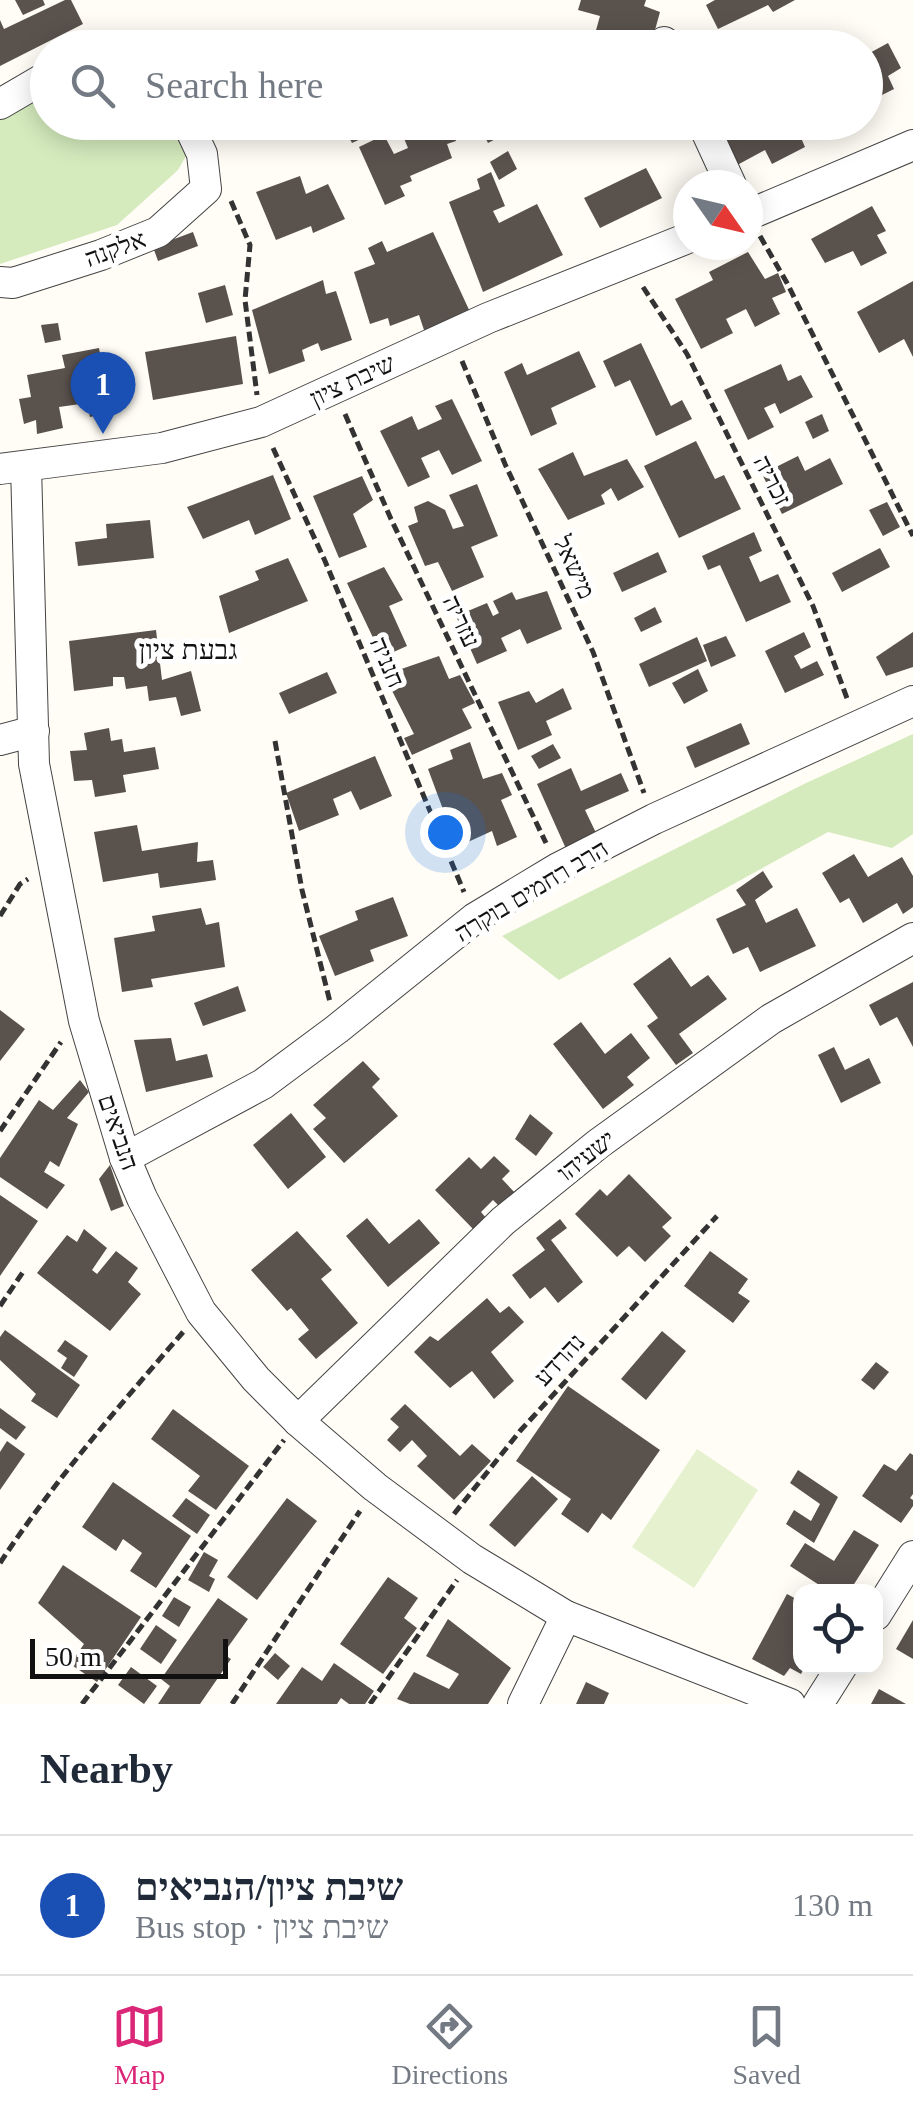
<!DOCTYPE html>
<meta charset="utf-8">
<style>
:root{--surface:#fff;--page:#f6f6f7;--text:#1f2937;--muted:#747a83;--line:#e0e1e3;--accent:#db2777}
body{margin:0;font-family:"Times New Roman","Noto Sans Hebrew",serif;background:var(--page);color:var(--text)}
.controls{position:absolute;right:30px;bottom:30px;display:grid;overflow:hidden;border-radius:20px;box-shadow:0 5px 25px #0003}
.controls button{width:90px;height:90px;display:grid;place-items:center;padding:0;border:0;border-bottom:2px solid var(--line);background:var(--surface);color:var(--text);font:50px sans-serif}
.compass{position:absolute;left:673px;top:170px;width:90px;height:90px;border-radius:50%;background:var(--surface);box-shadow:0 5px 25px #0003;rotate:124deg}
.scale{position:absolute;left:30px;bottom:25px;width:198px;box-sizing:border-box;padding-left:10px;border:5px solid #111;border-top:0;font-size:28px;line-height:35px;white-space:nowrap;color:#111;-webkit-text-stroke:8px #fff;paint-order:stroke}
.you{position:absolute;left:445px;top:832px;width:35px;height:35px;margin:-25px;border:8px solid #fff;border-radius:50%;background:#1a73e8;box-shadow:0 0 0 15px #1a73e833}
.badge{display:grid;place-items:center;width:65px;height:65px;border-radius:50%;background:var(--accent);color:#fff;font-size:32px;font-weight:700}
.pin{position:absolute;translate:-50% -82px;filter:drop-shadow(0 2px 5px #0008)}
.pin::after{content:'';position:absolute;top:52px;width:35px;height:30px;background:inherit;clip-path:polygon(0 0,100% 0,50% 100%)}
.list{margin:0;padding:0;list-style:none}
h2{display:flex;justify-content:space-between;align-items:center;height:130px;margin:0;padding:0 40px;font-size:42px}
h2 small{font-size:32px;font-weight:400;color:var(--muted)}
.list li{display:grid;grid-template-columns:65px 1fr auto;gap:30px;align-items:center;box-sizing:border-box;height:140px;padding:0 40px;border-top:2px solid var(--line)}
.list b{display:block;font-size:38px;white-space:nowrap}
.list p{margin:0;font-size:32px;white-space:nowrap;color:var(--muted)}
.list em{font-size:32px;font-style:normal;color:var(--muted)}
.icon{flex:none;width:55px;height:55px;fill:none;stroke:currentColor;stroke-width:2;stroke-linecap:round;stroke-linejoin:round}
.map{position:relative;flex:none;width:913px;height:1704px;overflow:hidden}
.search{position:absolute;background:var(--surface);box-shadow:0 5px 25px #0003;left:30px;right:30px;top:30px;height:110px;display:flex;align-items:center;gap:25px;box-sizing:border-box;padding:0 35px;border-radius:55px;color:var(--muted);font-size:38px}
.sheet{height:270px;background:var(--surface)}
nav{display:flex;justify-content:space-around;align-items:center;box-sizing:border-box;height:140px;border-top:2px solid var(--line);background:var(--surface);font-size:28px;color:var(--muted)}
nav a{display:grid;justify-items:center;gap:5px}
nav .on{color:var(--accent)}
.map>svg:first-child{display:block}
</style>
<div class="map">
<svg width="913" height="1704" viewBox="0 0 913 1704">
<rect width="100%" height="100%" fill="#fffdf5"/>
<!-- green -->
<g fill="#d5ebbd">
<path d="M47,89l1,33 155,1 1,1 -26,46 -61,55 -117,39v-154z"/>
<path d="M913,734v100l-21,14 -64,-16 -269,148 -57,-44 302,-152z"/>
</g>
<!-- pitch -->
<path fill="#e6f2cf" d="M697,1449l61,41 -64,98 -62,-41z"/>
<!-- building -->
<g fill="#5a524d">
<path d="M15,0h28l2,5 -22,10z"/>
<path d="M65,0h6l12,24 -83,42v-46l4,9z"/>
<path d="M581,0h65l-2,6 16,6 -10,36h-59l9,-32 -22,-6z"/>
<path d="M715,0h80l-22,12 -5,-7 -50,24 -12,-24z"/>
<path d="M888,43l13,25 -13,8 6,13 -28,14v-48z"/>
<path d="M341,122h56l-45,21z"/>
<path d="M413,122h37l6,19 -9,3 5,14 -42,18 2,5 -12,5 5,10 -20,9 -26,-58 25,-12 10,19 14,-6 -8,-19z"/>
<path d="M478,122h49l-39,21z"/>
<path d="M724,122h70l11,25 -33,17 -7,-14 -37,20 -19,-40z"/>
<path d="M508,151l9,18 -18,11 -9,-18z"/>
<path d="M646,168l16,30 -62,30 -16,-30z"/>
<path d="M491,172l14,34 -12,5 6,12 38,-19 26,51 -80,37 -34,-90 31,-13 -3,-10z"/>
<path d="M300,176l6,18 22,-10 17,35 -32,14 -2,-7 -35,14 -20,-48z"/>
<path d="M872,206l14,25 -9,4 10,18 -26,13 -8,-15 -28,12 -14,-24z"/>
<path d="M193,232l5,14 -40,15 -5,-14z"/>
<path d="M433,232l38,82 -46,19 -6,-18 -29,11 -2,-8 -18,6 -16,-52 21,-8 -7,-16 14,-7 5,11z"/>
<path d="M748,252l17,27 13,-6 8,19 -14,6 8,16 -25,13 -9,-18 -20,10 7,14 -32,16 -26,-50 38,-19 -4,-8z"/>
<path d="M323,280l3,14 10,-3 16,49 -31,11 -3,-8 -16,7 3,11 -36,13 -17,-64z"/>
<path d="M913,281v76l-9,-18 -25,14 -22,-41z"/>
<path d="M225,285l8,30 -27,8 -8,-30z"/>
<path d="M58,323l3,17 -16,3 -4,-18z"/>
<path d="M236,336l7,48 -90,16 -8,-48z"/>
<path d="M641,343l30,63 11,-6 10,19 -36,17 -26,-56 -15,7 -12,-26z"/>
<path d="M99,348l3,17 16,-4 8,47 -36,9 -3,-14 -28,4 4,21 -26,6 -1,-14 -12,4 -5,-25 12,-2 -4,-22 38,-7 -3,-13z"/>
<path d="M579,351l17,36 -45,21 6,16 -26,12 -27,-64 18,-9 5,12z"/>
<path d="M781,364l7,17 13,-6 12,22 -33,17 -5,-11 -11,5 10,19 -26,13 -24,-50z"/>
<path d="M452,399l30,62 -30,14 -13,-25 -18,8 9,19 -22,10 -28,-56 32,-15 6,14 24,-11 -7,-13z"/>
<path d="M822,414l7,17 -16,8 -8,-17z"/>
<path d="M696,441l19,38 9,-4 17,34 -62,29 -35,-72z"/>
<path d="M573,452l11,24 43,-17 17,28 -26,14 -7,-13 -10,7 4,9 -37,16 -30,-51z"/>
<path d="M798,456l7,15 25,-13 13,26 -61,30 -20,-40z"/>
<path d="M273,475l18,44 -36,16 -6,-15 -46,19 -16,-32z"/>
<path d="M362,476l11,24 -20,14 14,33 -28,11 -26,-62z"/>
<path d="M477,484l21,52 -27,11 13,30 -32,14 -14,-29 -13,4 -17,-40 10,-4 -4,-15 14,-6 17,9 8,19 11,-3 -15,-31z"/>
<path d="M887,502l13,25 -17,9 -14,-26z"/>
<path d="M150,520l4,38 -76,8 -3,-24 32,-4 -1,-14z"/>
<path d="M754,532l8,19 -13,6 11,25 18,-8 13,28 -45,20 -26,-57 -12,5 -6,-14z"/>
<path d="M880,548l10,19 -48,25 -10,-19z"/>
<path d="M658,552l9,20 -45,20 -9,-19z"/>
<path d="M288,558l20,43 -79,32 -10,-37 40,-16 -4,-9z"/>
<path d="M384,567l19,33 -14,6 18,40 -18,8 -5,-12 -7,4 -30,-63z"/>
<path d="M547,591l15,38 -35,15 -7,-15 -19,9 6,13 -30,13 -21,-48 31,-13 6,13 6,-3 -6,-12 19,-9 4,8z"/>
<path d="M655,607l7,15 -21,10 -7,-14z"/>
<path d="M156,630l6,50 29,-9 10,40 -20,5 -5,-19 -27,4 -2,-15 -21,3 -2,-12h-11v9l-39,5 -5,-50z"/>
<path d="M804,632l7,15 -17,9 7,13 16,-8 7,14 -39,18 -20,-42z"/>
<path d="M913,632v35l-27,9 -10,-19z"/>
<path d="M726,636l10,20 -25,11 -8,-22z"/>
<path d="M697,637l10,24 -58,26 -10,-23z"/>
<path d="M439,656l10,23 11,-4 15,28 -13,6 10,19 -60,27 -8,-17 10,-4 -30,-59z"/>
<path d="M698,669l10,22 -24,13 -12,-21z"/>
<path d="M327,672l10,21 -48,21 -10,-21z"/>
<path d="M563,688l9,21 -26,12 6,14 -34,15 -20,-48 31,-11 7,12z"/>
<path d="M741,723l9,21 -55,24 -9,-21z"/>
<path d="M109,728l2,13 11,-2 2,13 31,-5 4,22 -36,6 3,17 -31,5 -3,-17 -18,1 -4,-30 17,-1 -3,-17z"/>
<path d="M470,742l13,37 19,-6 10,22 -11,5 16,37 -20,9 -5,-15 -35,16 -29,-78 25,-10 -3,-9z"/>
<path d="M553,744l8,14 -22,11 -8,-13z"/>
<path d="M375,756l17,40 -32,14 -9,-19 -18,8 6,16 -40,16 -13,-38z"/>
<path d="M571,768l10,23 40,-18 8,18 -44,19 13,27 -31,14 -30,-67z"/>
<path d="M137,825l5,26 56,-9 -1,20 16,-2 3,20 -56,8 -2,-15 -55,9 -9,-50z"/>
<path d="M854,854l14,23 34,-20 11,19v31l-10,7 -6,-11 -34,20 -14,-25 -9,5 -18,-30z"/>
<path d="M763,871l10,16 -18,13 11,23 31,-15 19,38 -56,26 -12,-25 -15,7 -17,-35 30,-14 -10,-15z"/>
<path d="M393,897l15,39 -38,14 4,11 -39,15 -16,-40 39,-16 -3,-9z"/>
<path d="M201,908l5,17 13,-3 6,45 -74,12 2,8 -31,5 -8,-54 41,-7 -3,-15z"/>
<path d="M670,957l21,30 17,-12 19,24 -48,35 14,19 -17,12 -29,-39 11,-8 -25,-34z"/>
<path d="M913,982v65l-16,-30 -17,9 -11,-21z"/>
<path d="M238,986l8,25 -43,15 -9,-23z"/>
<path d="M0,1010l25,19 -25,32z"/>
<path d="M581,1022l24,32 26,-21 19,25 -23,19 7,8 -31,24 -50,-65z"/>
<path d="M171,1038l5,23 31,-7 6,23 -67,15 -12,-52z"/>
<path d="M834,1047l11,23 24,-12 12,25 -40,20 -23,-48z"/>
<path d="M363,1061l17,18 -8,8 26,29 -54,47 -31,-34 13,-11 -13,-13z"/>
<path d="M80,1080l9,12 -22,26 11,6 -19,43 -9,-6 -6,11 21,13 -18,24 -47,-32v-19l39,-58 14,10z"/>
<path d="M291,1113l35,44 -38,32 -35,-44z"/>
<path d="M530,1114l23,19 -17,23 -21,-17z"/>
<path d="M494,1156l16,15 -8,8 14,15 -15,14 -8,-8 -12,12 6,7 -12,12 -40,-41 34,-33 12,12z"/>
<path d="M110,1165l14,41 -13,5 -12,-32z"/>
<path d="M629,1174l43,44 -10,9 9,9 -26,26 -16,-16 -12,11 -42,-43 25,-25 7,7z"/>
<path d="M0,1195l38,26 -38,55z"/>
<path d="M367,1218l22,26 30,-25 21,24 -52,44 -42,-51z"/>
<path d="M560,1219l7,9 -16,12 32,42 -25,21 -13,-16 -15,12 -18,-24 33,-25 -9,-12z"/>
<path d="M84,1229l23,19 -15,22 5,4 19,-23 22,17 -10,14 13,12 -31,37 -73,-58 30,-38 10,7z"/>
<path d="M297,1231l35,39 -11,9 37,44 -42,36 -18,-20 11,-9 -18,-22 -4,3 -36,-41z"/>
<path d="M710,1251l38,28 -10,14 12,8 -17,22 -49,-37z"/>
<path d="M487,1298l13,15 9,-7 15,16 -33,30 23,29 -20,18 -22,-28 -22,17 -36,-36 16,-16 8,5z"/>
<path d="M5,1330l75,55 -23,33 -26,-17 5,-7 -36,-34v-23z"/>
<path d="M662,1331l24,20 -40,49 -25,-21z"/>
<path d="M65,1340l23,16 -14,21 -13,-9 6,-10 -10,-7z"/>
<path d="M876,1362l13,10 -15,18 -13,-10z"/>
<path d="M568,1386l92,64 -49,70 -9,-7 -14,20 -27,-19 10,-15 -55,-38z"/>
<path d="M405,1404l55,52 12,-12 19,17 -37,39 -37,-34 10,-10 -15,-16 -12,12 -13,-12 12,-13 -9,-8z"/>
<path d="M0,1408l26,19 -10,13 -16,-12z"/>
<path d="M173,1409l76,57 -33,44 -28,-19 12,-15 -49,-37z"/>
<path d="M7,1441l18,13 -25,36v-38z"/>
<path d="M910,1453l3,2v39l-3,4 3,2v6l-12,17 -39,-27 22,-32 12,7z"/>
<path d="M798,1470l40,27 -24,46 -28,-19 8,-14 17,11 9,-17 -30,-21z"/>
<path d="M532,1476l26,23 -43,48 -26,-22z"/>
<path d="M113,1482l78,54 -35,52 -26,-17 12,-18 -19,-14 -7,12 -34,-24z"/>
<path d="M186,1498l24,17 -13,19 -25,-18z"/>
<path d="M287,1498l30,23 -60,79 -30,-23z"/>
<path d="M854,1530l25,15 -30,47h-19l-40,-26 15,-23 29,18z"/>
<path d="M204,1552l14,8 -9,16 6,3 -6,13 -21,-12z"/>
<path d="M63,1565l78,52 -44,65 -27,-18 14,-20 -46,-41z"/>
<path d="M388,1577l30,21 -14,20 13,10 -34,46 -43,-30z"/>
<path d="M787,1594l13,7v65h5l-4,8 -11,-6 -6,8 -32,-17z"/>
<path d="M174,1597l17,10 -12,20 -17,-11z"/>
<path d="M218,1598l30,21 -25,35 8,5 -31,45h-42l12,-18 -9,-7z"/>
<path d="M448,1619l63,49 -23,36h-78l-13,-5 17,-27 35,17 10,-15 -33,-18z"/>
<path d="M913,1620v39l-17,-10z"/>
<path d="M156,1625l21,15 -16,24 -21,-15z"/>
<path d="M275,1653l15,13 -12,14 -15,-13z"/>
<path d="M334,1663l40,28 -9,13h-16l-8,-6 -4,6h-61l26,-37 20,14z"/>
<path d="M131,1667l26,19 -13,18 -26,-19z"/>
<path d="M586,1682l23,11 -5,11h-28z"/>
<path d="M879,1689l27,15h-35z"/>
</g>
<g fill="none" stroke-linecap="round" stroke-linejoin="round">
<defs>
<g id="minor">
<path d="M664,42l3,6"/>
<path d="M0,104l48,-28"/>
<path d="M702,122l29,63"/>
<path d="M748,215l165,-70"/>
<path d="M0,282l13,1 88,-28 57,-23 48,-43 -4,-35 -15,-32"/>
<path d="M26,466l8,298 50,257 41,137 17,40 59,114 55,67 42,42 77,66 97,72 94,57 224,88"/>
<path d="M0,469l162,-21 99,-26 227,-104 200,-80"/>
<path d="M0,740l34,-9"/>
<path d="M125,1158l138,-74 74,-55 138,-111 83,-50 96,-49 259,-118"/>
<path d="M298,1421l205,-200 95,-77 173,-125 142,-81"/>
<path d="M876,1615l37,-59"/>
<path d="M523,1704l43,-88"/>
<path d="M818,1704l24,-38"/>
</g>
</defs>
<!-- minor casing -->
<use href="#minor" stroke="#444" stroke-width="32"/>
<!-- path -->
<g stroke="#333" stroke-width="5" stroke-dasharray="10 5" stroke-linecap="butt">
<path d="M231,201l19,44 -5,55 12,95"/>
<path d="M760,236l27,47 126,253"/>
<path d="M643,287l44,67 126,252 35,95"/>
<path d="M462,361l43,103 88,188 51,141"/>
<path d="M345,414l46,105 155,324"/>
<path d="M273,448l52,113 139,331"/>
<path d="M275,741l27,149 28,112"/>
<path d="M0,916l20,-32 8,-5"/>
<path d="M0,1131l61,-89"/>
<path d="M0,1306l23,-34"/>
<path d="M454,1514l66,-83 197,-215"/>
<path d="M0,1563c55,-83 119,-157 184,-232"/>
<path d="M82,1704l202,-264"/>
<path d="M232,1704l128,-193"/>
<path d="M370,1704l87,-124"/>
</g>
<!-- minor -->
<use href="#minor" stroke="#fff" stroke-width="30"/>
</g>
<g text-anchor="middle" stroke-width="10" stroke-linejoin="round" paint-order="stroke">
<!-- street labels -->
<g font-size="25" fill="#111" stroke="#fff">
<text transform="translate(115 248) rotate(-20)" y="9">אלקנה</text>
<text transform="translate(352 380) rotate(-25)" y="9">שיבת ציון</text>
<text transform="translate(773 480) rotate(63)" y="9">זכריה</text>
<text transform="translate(575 567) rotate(65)" y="9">מישאל</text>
<text transform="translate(462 621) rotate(65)" y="9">עזריה</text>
<text transform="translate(388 662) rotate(67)" y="9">חנניה</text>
<text transform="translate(531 890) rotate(-31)" y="9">הרב רחמים בוקרה</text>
<text transform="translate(119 1132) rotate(71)" y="9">הנביאים</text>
<text transform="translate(586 1155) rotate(-38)" y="9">ישעיהו</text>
<text transform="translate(559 1359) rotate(-47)" y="9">נהרדע</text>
</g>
<!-- neighbourhood labels -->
<g font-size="28" fill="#111" stroke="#fff">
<text x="188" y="659">גבעת ציון</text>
</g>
</g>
</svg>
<div class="controls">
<button><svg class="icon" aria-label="locate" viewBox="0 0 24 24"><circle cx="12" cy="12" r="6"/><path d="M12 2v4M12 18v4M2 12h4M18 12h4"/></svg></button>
</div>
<svg class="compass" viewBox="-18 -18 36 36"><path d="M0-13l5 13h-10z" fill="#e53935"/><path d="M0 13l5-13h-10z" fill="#747a83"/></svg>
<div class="scale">50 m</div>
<div class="you"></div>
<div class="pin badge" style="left:103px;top:434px;background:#1a4fb4">1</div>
<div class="search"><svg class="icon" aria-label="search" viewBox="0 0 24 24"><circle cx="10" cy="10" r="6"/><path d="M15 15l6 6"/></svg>Search here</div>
</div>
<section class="sheet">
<h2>Nearby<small></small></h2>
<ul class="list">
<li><span class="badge" style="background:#1a4fb4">1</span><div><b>שיבת ציון/הנביאים</b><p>Bus stop · שיבת ציון</p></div><em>130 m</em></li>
</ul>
</section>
<nav>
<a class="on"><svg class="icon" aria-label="map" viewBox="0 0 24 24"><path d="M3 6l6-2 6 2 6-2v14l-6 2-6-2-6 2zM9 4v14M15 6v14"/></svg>Map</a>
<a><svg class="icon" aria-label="directions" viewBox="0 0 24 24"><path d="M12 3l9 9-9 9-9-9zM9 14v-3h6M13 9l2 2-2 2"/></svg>Directions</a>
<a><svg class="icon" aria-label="saved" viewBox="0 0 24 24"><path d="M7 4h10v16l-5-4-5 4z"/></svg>Saved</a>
</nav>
